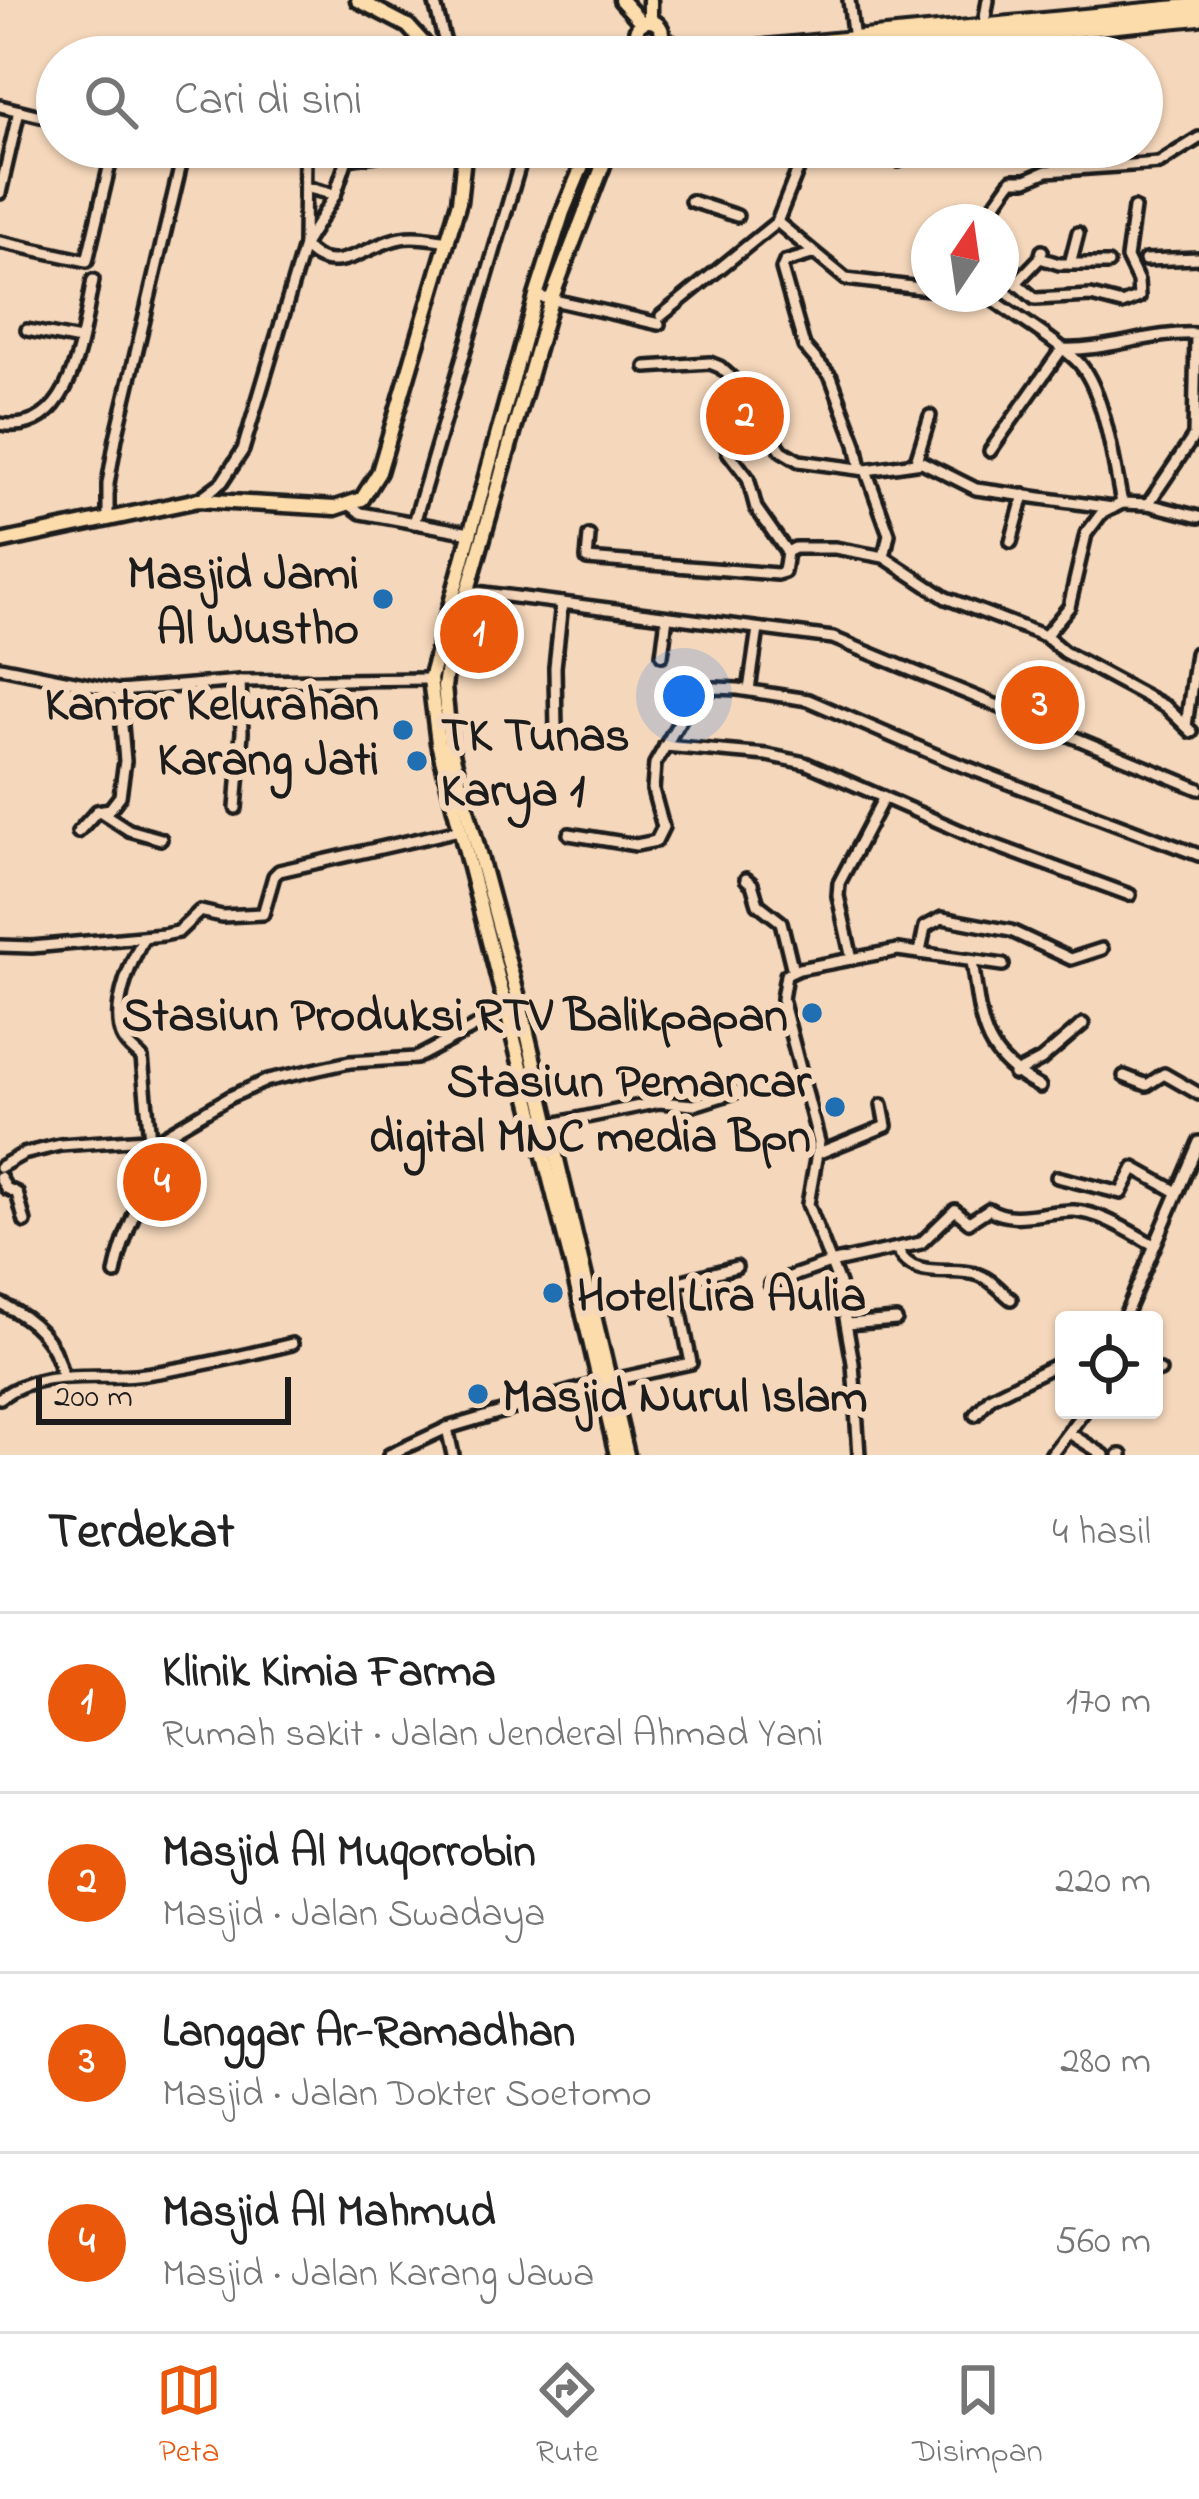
<!DOCTYPE html>
<html lang="id">
<meta charset="utf-8">
<style>
:root{--surface:#fff;--page:#f2f2f2;--text:#222;--muted:#767676;--line:#e0e0e0;--accent:#ea580c}
body{margin:0;font-family:"Indie Flower",sans-serif;background:var(--page);color:var(--text)}
.controls{position:absolute;right:36px;bottom:36px;display:grid;overflow:hidden;border-radius:12px;box-shadow:0 3px 9px #0004}
.controls button{width:108px;height:108px;display:grid;place-items:center;padding:0;border:0;border-bottom:3px solid var(--line);background:var(--surface);color:var(--text);font:60px sans-serif}
.compass{position:absolute;left:911px;top:204px;width:108px;height:108px;border-radius:50%;background:var(--surface);box-shadow:0 3px 9px #0004;rotate:13deg}
.scale{position:absolute;left:36px;bottom:30px;width:255px;box-sizing:border-box;padding-left:12px;border:6px solid #1c1c1c;border-top:0;font-size:33px;line-height:42px;white-space:nowrap;color:#1c1c1c;-webkit-text-stroke:9px #f5d7bb;paint-order:stroke}
.you{position:absolute;left:684px;top:696px;width:42px;height:42px;margin:-30px;border:9px solid #fff;border-radius:50%;background:#1a73e8;box-shadow:0 0 0 18px #1a73e833}
.badge{display:grid;place-items:center;width:78px;height:78px;border-radius:50%;background:var(--accent);color:#fff;font-size:39px;font-weight:700}
.pin{position:absolute;translate:-50% -50%;border:6px solid #fff;box-shadow:0 3px 12px #0006}
.list{margin:0;padding:0;list-style:none}
h2{display:flex;justify-content:space-between;align-items:center;height:156px;margin:0;padding:0 48px;font-size:51px}
h2 small{font-size:39px;font-weight:400;color:var(--muted)}
.list li{display:grid;grid-template-columns:78px 1fr auto;gap:36px;align-items:center;box-sizing:border-box;height:180px;padding:0 48px;border-top:3px solid var(--line)}
.list b{display:block;font-size:45px;white-space:nowrap}
.list p{margin:0;font-size:39px;white-space:nowrap;color:var(--muted)}
.list em{font-size:39px;font-style:normal;color:var(--muted)}
.icon{flex:none;width:66px;height:66px;fill:none;stroke:currentColor;stroke-width:2;stroke-linecap:round;stroke-linejoin:round}
.map{position:relative;flex:none;width:1199px;height:1455px;overflow:hidden}
.search{position:absolute;background:var(--surface);box-shadow:0 3px 9px #0004;left:36px;right:36px;top:36px;height:132px;display:flex;align-items:center;gap:30px;box-sizing:border-box;padding:0 42px;border-radius:66px;color:var(--muted);font-size:45px}
.sheet{height:876px;background:var(--surface)}
nav{display:flex;justify-content:space-around;align-items:center;box-sizing:border-box;height:168px;border-top:3px solid var(--line);background:var(--surface);font-size:33px;color:var(--muted)}
nav a{display:grid;justify-items:center;gap:6px}
nav .on{color:var(--accent)}
.map>svg:first-child{display:block}
</style>
<div class="map">
<svg width="1199" height="1455" viewBox="0 0 1199 1455">
<rect width="100%" height="100%" fill="#f5d7bb"/>
<filter id="ink" filterUnits="userSpaceOnUse"><feTurbulence type="fractalNoise" baseFrequency=".00833" numOctaves="2"/><feDisplacementMap in="SourceGraphic" scale="24" xChannelSelector="R" yChannelSelector="G"/><feConvolveMatrix kernelMatrix="1 2 1 2 8 2 1 2 1" color-interpolation-filters="sRGB"/></filter>
<g filter="url(#ink)">
<g fill="none" stroke-linecap="round" stroke-linejoin="round">
<defs>
<g id="minor">
<path d="M434,0l11,43 14,14"/>
<path d="M849,0l5,40"/>
<path d="M983,29l5,-29"/>
<path d="M0,106l57,14"/>
<path d="M873,147l26,14"/>
<path d="M307,154l19,-5 21,10"/>
<path d="M305,187l30,8"/>
<path d="M0,193l19,-82"/>
<path d="M691,201l46,15"/>
<path d="M777,222l69,57 83,10"/>
<path d="M952,222l8,-12 24,10 28,-40h14l21,-9 112,-8 40,-25"/>
<path d="M0,242l87,19 27,-114"/>
<path d="M304,245l31,-50 12,-36 29,-4 5,-8"/>
<path d="M304,246c28,36 65,-3 97,-8 15,-3 33,1 48,3"/>
<path d="M1042,251l-2,7 -24,25 19,16 56,-3 31,8 17,-7 -1,-16 -11,-23 7,-50"/>
<path d="M812,254l-27,8 -3,7 22,77 27,31 25,67 5,25"/>
<path d="M1040,258l19,6h49"/>
<path d="M1145,260l54,-2"/>
<path d="M1070,264l8,-31"/>
<path d="M979,294l13,5c27,20 60,38 84,61 28,26 38,105 46,143"/>
<path d="M536,296l123,28"/>
<path d="M661,316l116,-94 30,-75"/>
<path d="M27,330l53,10"/>
<path d="M646,367l64,-4 10,4 15,14 47,70 17,10 67,9 56,-8 54,27 137,19"/>
<path d="M720,409l8,43 20,26 8,30 31,44"/>
<path d="M0,424c75,13 82,-93 93,-144"/>
<path d="M990,451l72,-102c46,2 88,-17 134,-15l-2,102 -46,68"/>
<path d="M916,461l14,-45"/>
<path d="M866,470l23,64 -5,23"/>
<path d="M198,500l24,-18 21,-32 61,-204 1,-99"/>
<path d="M1122,503l26,1 51,13"/>
<path d="M349,504l12,9 109,20"/>
<path d="M108,518v-34l8,-46 69,-291"/>
<path d="M414,523l111,-376"/>
<path d="M589,536l-2,23 190,15 7,-2 3,-20"/>
<path d="M1011,542l13,-47"/>
<path d="M787,552l8,-4h40l49,9 62,41 99,38 24,-29 17,-73 15,-20 21,-11"/>
<path d="M469,591l364,47 366,151"/>
<path d="M1045,636l19,16 102,55 26,25"/>
<path d="M662,655l5,-38"/>
<path d="M0,667l119,24 121,-10 190,-2"/>
<path d="M749,690l9,-61"/>
<path d="M1186,726l10,-73"/>
<path d="M556,734l-1,-67 7,-64"/>
<path d="M665,746l102,9 38,8 178,78 147,54"/>
<path d="M236,808l6,-76 -2,-51"/>
<path d="M101,812l28,18 32,9"/>
<path d="M78,832l19,-21 13,-2 10,-13 5,-35 -6,-70"/>
<path d="M569,834l67,11 20,-4 7,-14 -10,-37 2,-26 35,-61 25,-15 23,1 70,11 137,59 254,96"/>
<path d="M746,879l6,5 6,20 23,18 12,49"/>
<path d="M144,937c-13,25 -33,70 -22,99 4,10 13,15 20,22l8,81"/>
<path d="M0,946l32,1 131,-12 15,-3 22,-21 22,5 41,-2 11,-38 5,-5 180,-41"/>
<path d="M920,952l5,-25 17,-9 69,13 60,28 31,-10"/>
<path d="M852,959l-14,-63 1,-13 44,-84"/>
<path d="M972,961c9,62 8,95 68,126"/>
<path d="M1014,1074l27,-14 42,-36"/>
<path d="M1124,1076l23,9 17,-11 35,20"/>
<path d="M548,1125l111,-23 35,3 51,-16"/>
<path d="M819,1153l67,-27 -4,-21"/>
<path d="M0,1167l23,-13 37,-9 100,-7 70,-41 38,-17 82,-18 66,-4 91,-48"/>
<path d="M0,1177l6,11 11,5 8,29"/>
<path d="M1057,1177l64,16 13,-25 43,24"/>
<path d="M898,1250c14,32 54,16 81,25 12,4 22,16 32,24"/>
<path d="M115,1274c9,-48 36,-89 45,-136"/>
<path d="M770,1284l60,-21 91,-20 34,-33 14,12 20,-13c25,16 56,1 85,2 29,2 56,21 80,34"/>
<path d="M2,1304c33,17 51,34 60,70"/>
<path d="M1123,1320l76,-178"/>
<path d="M847,1324l49,-4"/>
<path d="M1154,1369l6,2"/>
<path d="M0,1398c44,-32 95,-17 145,-24 50,-7 98,-18 147,-30"/>
<path d="M975,1415l16,-18 73,-36"/>
<path d="M447,1428l6,27"/>
<path d="M1069,1433l35,22"/>
<path d="M389,1455l58,-27 153,-45 91,-20 -16,-80 61,-16"/>
<path d="M859,1455l-6,-92 -14,-79 -31,-80 11,-62 -37,-143 4,-24 13,-6 99,-19 105,15"/>
<path d="M1051,1455l34,-45"/>
<path d="M1119,1455h3"/>
</g>
<g id="major">
<path d="M358,0l50,26 28,31"/>
<path d="M621,0l21,23"/>
<path d="M650,21v-21"/>
<circle cx="649" cy="34" r="13"/>
<path d="M590,147l-27,65 -27,84 -106,383 8,64 135,526 44,186"/>
<path d="M610,147l-59,153 -103,360 -4,27 6,59 74,274 103,435"/>
<path d="M0,542l198,-42 137,8 27,-9 17,-27 80,-270 6,-55"/>
</g>
<g id="highway">
<path d="M662,38l25,16"/>
<path d="M667,57l532,-51"/>
<path d="M791,57l408,-40"/>
</g>
</defs>
<!-- minor casing -->
<use href="#minor" stroke="#1c1c1c" stroke-width="18"/>
<!-- major casing -->
<use href="#major" stroke="#1c1c1c" stroke-width="21"/>
<!-- highway casing -->
<use href="#highway" stroke="#1c1c1c" stroke-width="22"/>
<!-- minor -->
<use href="#minor" stroke="#f5d7bb" stroke-width="9"/>
<!-- major -->
<use href="#major" stroke="#fddcac" stroke-width="12"/>
<!-- highway -->
<use href="#highway" stroke="#fddcac" stroke-width="14"/>
</g>
</g>
<!-- markers -->
<g fill="#1f6fb2" stroke="#f5d7bb" stroke-width="4.5">
<circle cx="383" cy="599" r="12"/>
<circle cx="403" cy="730" r="12"/>
<circle cx="417" cy="761" r="12"/>
<circle cx="812" cy="1013" r="12"/>
<circle cx="835" cy="1107" r="12"/>
<circle cx="553" cy="1293" r="12"/>
<circle cx="478" cy="1394" r="12"/>
</g>
<g text-anchor="middle" stroke-width="12" stroke-linejoin="round" paint-order="stroke">
<!-- poi labels -->
<g font-size="48" font-weight="bold" fill="#1c1c1c" stroke="#f5d7bb" text-anchor="end">
<text x="359" y="588">Masjid Jami<tspan x="359" dy="55">Al Wustho</tspan></text>
<text x="379" y="719">Kantor Kelurahan<tspan x="379" dy="55">Karang Jati</tspan></text>
<text x="441" y="750" text-anchor="start">TK Tunas<tspan x="441" dy="55">Karya 1</tspan></text>
<text x="788" y="1030">Stasiun Produksi RTV Balikpapan</text>
<text x="811" y="1096">Stasiun Pemancar<tspan x="811" dy="55">digital MNC media Bpn</tspan></text>
<text x="577" y="1310" text-anchor="start">Hotel Lira Aulia</text>
<text x="502" y="1411" text-anchor="start">Masjid Nurul Islam</text>
</g>
</g>
</svg>
<div class="controls">
<button><svg class="icon" aria-label="locate" viewBox="0 0 24 24"><circle cx="12" cy="12" r="6"/><path d="M12 2v4M12 18v4M2 12h4M18 12h4"/></svg></button>
</div>
<svg class="compass" viewBox="-18 -18 36 36"><path d="M0-13l5 13h-10z" fill="#e53935"/><path d="M0 13l5-13h-10z" fill="#767676"/></svg>
<div class="scale">200 m</div>
<div class="you"></div>
<div class="pin badge" style="left:479px;top:634px">1</div>
<div class="pin badge" style="left:745px;top:416px">2</div>
<div class="pin badge" style="left:1040px;top:705px">3</div>
<div class="pin badge" style="left:162px;top:1182px">4</div>
<div class="search"><svg class="icon" aria-label="search" viewBox="0 0 24 24"><circle cx="10" cy="10" r="6"/><path d="M15 15l6 6"/></svg>Cari di sini</div>
</div>
<section class="sheet">
<h2>Terdekat<small>4 hasil</small></h2>
<ul class="list">
<li><span class="badge">1</span><div><b>Klinik Kimia Farma</b><p>Rumah sakit · Jalan Jenderal Ahmad Yani</p></div><em>170 m</em></li>
<li><span class="badge">2</span><div><b>Masjid Al Muqorrobin</b><p>Masjid · Jalan Swadaya</p></div><em>220 m</em></li>
<li><span class="badge">3</span><div><b>Langgar Ar-Ramadhan</b><p>Masjid · Jalan Dokter Soetomo</p></div><em>280 m</em></li>
<li><span class="badge">4</span><div><b>Masjid Al Mahmud</b><p>Masjid · Jalan Karang Jawa</p></div><em>560 m</em></li>
</ul>
</section>
<nav>
<a class="on"><svg class="icon" aria-label="map" viewBox="0 0 24 24"><path d="M3 6l6-2 6 2 6-2v14l-6 2-6-2-6 2zM9 4v14M15 6v14"/></svg>Peta</a>
<a><svg class="icon" aria-label="directions" viewBox="0 0 24 24"><path d="M12 3l9 9-9 9-9-9zM9 14v-3h6M13 9l2 2-2 2"/></svg>Rute</a>
<a><svg class="icon" aria-label="saved" viewBox="0 0 24 24"><path d="M7 4h10v16l-5-4-5 4z"/></svg>Disimpan</a>
</nav>
